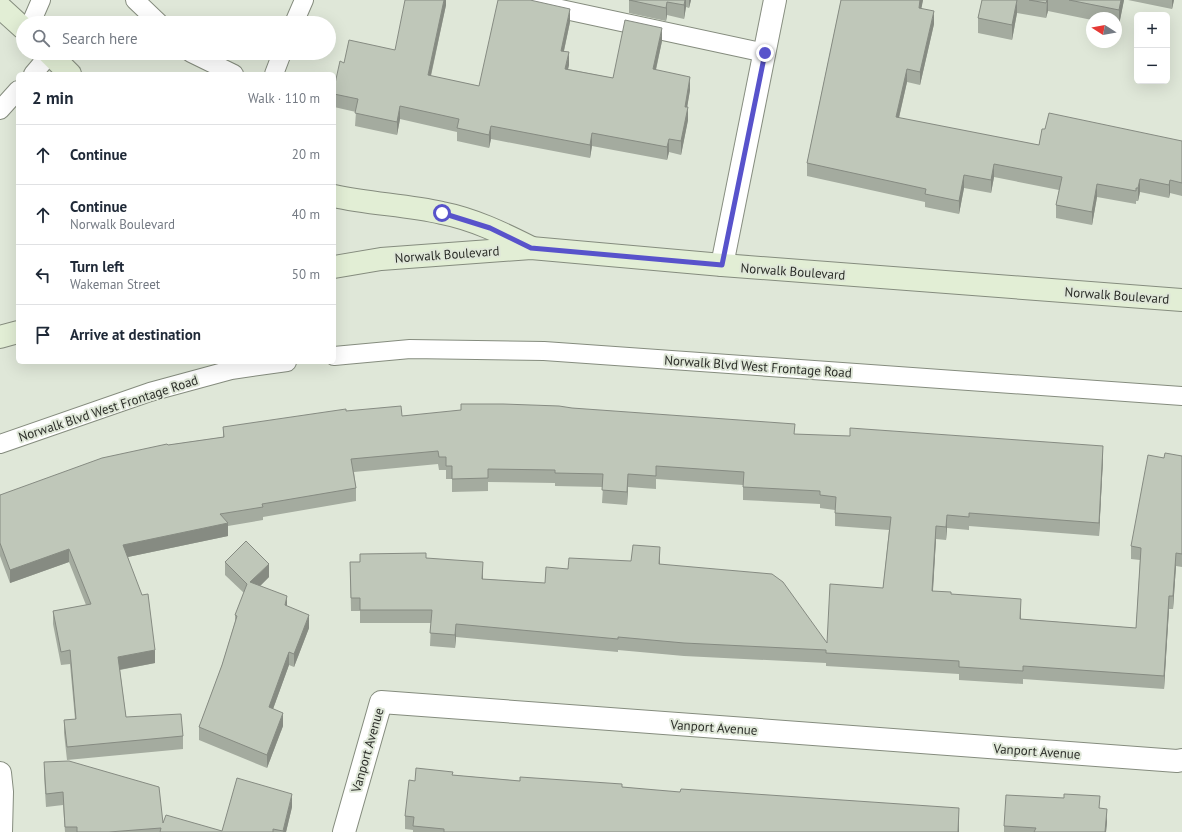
<!DOCTYPE html>
<meta charset="utf-8">
<style>
:root{--surface:#fff;--page:#f2f2f3;--text:#1f2937;--muted:#747a83;--line:#e0e1e3}
body{margin:0;font-family:"PT Sans",sans-serif;background:var(--page);color:var(--text)}
.controls{position:absolute;right:12px;top:12px;display:grid;overflow:hidden;border-radius:6px;box-shadow:0 4px 16px #0002}
.controls button{width:36px;height:36px;display:grid;place-items:center;padding:0;border:0;border-bottom:1px solid var(--line);background:var(--surface);color:var(--text);font:20px sans-serif}
.compass{position:absolute;left:1086px;top:12px;width:36px;height:36px;border-radius:50%;background:var(--surface);box-shadow:0 4px 16px #0002;rotate:281deg}
.stop{position:absolute;width:12px;height:12px;margin:-9px;border:3px solid #5853cb;border-radius:50%;background:#fff}
.stop.end{background:#5853cb;border-color:#fff;box-shadow:0 1px 4px #0008}
.list{margin:0;padding:0;list-style:none}
h2{display:flex;justify-content:space-between;align-items:center;height:52px;margin:0;padding:0 16px;font-size:17px}
h2 small{font-size:13px;font-weight:400;color:var(--muted)}
.list li{display:grid;grid-template-columns:26px 1fr auto;gap:12px;align-items:center;box-sizing:border-box;height:60px;padding:0 16px;border-top:1px solid var(--line)}
.list b{display:block;font-size:15px;white-space:nowrap}
.list p{margin:0;font-size:13px;white-space:nowrap;color:var(--muted)}
.list em{font-size:13px;font-style:normal;color:var(--muted)}
.icon{flex:none;width:22px;height:22px;fill:none;stroke:currentColor;stroke-width:2;stroke-linecap:round;stroke-linejoin:round}
.map{position:relative;flex:none;width:1182px;height:832px;overflow:hidden}
.search{position:absolute;background:var(--surface);box-shadow:0 4px 16px #0002;left:16px;top:16px;width:320px;height:44px;display:flex;align-items:center;gap:10px;box-sizing:border-box;padding:0 14px;border-radius:22px;color:var(--muted);font-size:15px}
.panel{position:absolute;background:var(--surface);box-shadow:0 4px 16px #0002;left:16px;top:72px;width:320px;height:292px;border-radius:6px}
.map>svg:first-child{display:block}
</style>
<div class="map">
<svg width="1182" height="832" viewBox="0 0 1182 832">
<rect width="100%" height="100%" fill="#dfe7d8"/>
<g fill="none" stroke-linecap="round" stroke-linejoin="round">
<defs>
<g id="lane">
<path d="M135,0l24,23"/>
<path d="M519,0l246,53"/>
<path d="M31,23l10,-23"/>
<path d="M294,23l10,-23"/>
<path d="M191,53l43,21"/>
<path d="M33,74l17,-20"/>
<path d="M274,74l8,-21"/>
<path d="M0,110l18,-20"/>
<path d="M334,356l76,-7 134,2 638,45"/>
<path d="M0,444l150,-52 81,-22 56,-8"/>
</g>
<g id="street">
<path d="M722,265l53,-265"/>
<path d="M0,773l2,19 -1,40"/>
<path d="M344,832l37,-130 796,59 5,-1"/>
</g>
<g id="secondary">
<path d="M0,7l23,21"/>
<path d="M49,53l21,21"/>
<path d="M334,196c36,8 73,9 108,17 31,6 60,20 88,34"/>
<path d="M334,267l47,-8 150,-11 191,17 460,35"/>
<path d="M0,337l18,-5"/>
</g>
</defs>
<!-- lane casing -->
<use href="#lane" stroke="#858c7e" stroke-width="20"/>
<!-- street casing -->
<use href="#street" stroke="#858c7e" stroke-width="24"/>
<!-- secondary casing -->
<use href="#secondary" stroke="#858c7e" stroke-width="24"/>
<!-- lane -->
<use href="#lane" stroke="#fff" stroke-width="18"/>
<!-- street -->
<use href="#street" stroke="#fff" stroke-width="22"/>
<!-- secondary -->
<use href="#secondary" stroke="#e2eed5" stroke-width="22"/>
</g>
<!-- wall -->
<g fill="#a4ab9f">
<path d="M446,0v5l-15,71 48,10 91,-64 -6,29 5,14 -1,4 45,9 49,-37 -6,29 34,20 -3,17 1,13 -7,35 -12,-3 -2,8 -75,-14 -2,12 -99,-19 -2,9 -32,-7v-9l-57,-13 -3,16 -42,-9 1,-14 -22,-5v-19l10,-25 51,-13z"/>
<path d="M629,0h62l-2,8 -3,-1 -2,12 -17,-4 -1,6 -37,-8z"/>
<path d="M841,0h82l-2,8 13,16 -14,61 -13,-3 -8,36 140,27 6,-16 137,12v55l-12,-3 -1,5 -29,-6 -2,9h-2v3l-39,-7 -5,28 -36,-7v-13l3,-15 -65,-13 -3,16 -27,-5 -5,26 -34,-7v-5l-118,-26v-13z"/>
<path d="M982,0h142l-5,25h-3v-7h-24v2l-44,-9 -2,7 -29,-5 -5,27 -34,-7v-15z"/>
<path d="M1128,0h46l-2,9z"/>
<path d="M572,408l223,26 308,25 -4,77 -130,-10v4l-22,-2 -1,12 -10,-1 -3,52 18,3 70,18v7l115,9 4,-68 -9,-1v-13l33,-88 18,-2v111l-6,-1 -3,43h-4l-5,80 -141,-10v5l-64,-4v-6l-133,-8v-3l-142,-7 -66,-6v2l-162,-15 -1,11 -25,-2 1,-23h-71v-12h-9l-1,-49h10l66,-4 57,17v4l62,4 23,-14 63,-8 29,-1v4l167,79 56,-55 6,-58 -54,-4v-16l-15,-2v-4l-77,-4v-15l-87,-6v10l-28,-2 -1,18 -25,-2 1,-16 -48,-1v-3l-67,-1v9l-36,1v-13h-6v-9h-7l-1,-6 -84,8 2,16v13l-93,16v3l-35,6v10l-100,21 27,106 -35,7 6,47 57,19v13l-116,11 -3,-27v-13l11,-1 -5,-55 -9,1 -8,-41v-13l33,-6 -17,-43 -59,21 -10,-27v-61l168,-50 55,-8v-10l123,-16 56,5z"/>
<path d="M225,562l44,15 -9,9 27,20 22,22 -15,39 -5,-2 -16,44 10,17 -16,42 -68,-28v-13l23,-62 13,-43v-7l9,-22 -19,-18z"/>
<path d="M44,762l119,61 59,8 70,-24 -6,25h-221l-2,-27 -17,2 -2,-32z"/>
<path d="M452,775l68,6 102,6 337,34v11h-546v-2l-8,-1v-13l10,-35z"/>
<path d="M1100,808l7,14 -1,10h-102v-6z"/>
</g>
<!-- shaded-wall -->
<g fill="#868b82">
<path d="M444,0h2v5l-18,83v-13z"/>
<path d="M685,0h1v7l-2,12v-14z"/>
<path d="M689,0h2l-2,8z"/>
<path d="M920,0h3l-4,21v-13z"/>
<path d="M1017,0v13l-5,27v-15z"/>
<path d="M1047,0h1v11l-2,7z"/>
<path d="M1121,0h3l-5,25v-15z"/>
<path d="M1172,0h2l-2,9z"/>
<path d="M667,2v13l-1,6v-13z"/>
<path d="M570,9v13l-9,42v-13z"/>
<path d="M934,11v13l-14,61v-13z"/>
<path d="M662,28v13l-9,41v-13z"/>
<path d="M569,52v13l-4,17v-13z"/>
<path d="M907,69v13l-11,48v-13z"/>
<path d="M690,77v13l-5,30v-13z"/>
<path d="M400,106v13l-3,16v-13z"/>
<path d="M688,107v13l-7,35v-14z"/>
<path d="M491,126v13l-2,9v-13z"/>
<path d="M592,133v13l-2,12v-13z"/>
<path d="M669,139v13l-2,8v-13z"/>
<path d="M994,164v13l-3,16v-13z"/>
<path d="M964,175v13l-5,26v-13z"/>
<path d="M1140,179v13l-2,9v-13z"/>
<path d="M1170,180v13l-1,5v-13z"/>
<path d="M1097,184v13l-5,28v-13z"/>
<path d="M1103,446v13l-4,77v-13z"/>
<path d="M628,474v13l-1,18v-13z"/>
<path d="M947,515v13l-1,12v-13z"/>
<path d="M228,523v13l-105,22v-13z"/>
<path d="M936,526v13l-4,65v-13z"/>
<path d="M660,547v13l-1,17v-13z"/>
<path d="M69,549v13l-59,21v-13z"/>
<path d="M1176,553v13l-3,43v-13z"/>
<path d="M483,562v13l-1,17v-13z"/>
<path d="M269,564v13l-19,19v-14z"/>
<path d="M287,596v14l-2,-5z"/>
<path d="M1169,596v13l-5,80v-13z"/>
<path d="M1021,599v13l-1,20v-13z"/>
<path d="M309,615v13l-15,39v-13z"/>
<path d="M456,624v13l-1,11v-13z"/>
<path d="M155,650v13l-37,7v-13z"/>
<path d="M289,652v13l-20,55v-13z"/>
<path d="M283,713v13l-16,42v-13z"/>
<path d="M292,794v13l-6,25h-3z"/>
<path d="M959,808v24h-1z"/>
<path d="M1107,809v13l-1,10h-1z"/>
</g>
<!-- building -->
<g fill="#bfc7b9" stroke="#868b82">
<path d="M405,0h39l-16,75 51,11 19,-86h32l40,9 -9,42 8,1 -4,17 48,9 12,-58 37,8 -9,41 37,8 -5,30h3l-7,34 -12,-2 -2,8 -75,-14 -2,12 -99,-19 -2,9 -32,-7 2,-9 -59,-13 -3,16 -42,-9 3,-14 -24,-5v-6l6,-27 4,2 5,-23 46,10z"/>
<path d="M629,0h56l-1,5 -17,-3 -1,6z"/>
<path d="M841,0h79l-1,8 15,3 -14,61 -13,-3 -11,48 143,28 3,-16h3l4,-16 133,28v42l-12,-3 -1,5 -29,-6 -2,9h-2v3l-39,-7 -5,28 -36,-7 6,-28 -68,-13 -3,16 -27,-5 -5,26 -34,-7 1,-5 -119,-26z"/>
<path d="M982,0h35l-5,25 -34,-7z"/>
<path d="M1029,0h18l-1,3z"/>
<path d="M1069,0h52l-2,10z"/>
<path d="M461,404h42l56,2 13,2 223,16 -1,10 56,2v-8l253,18 -4,77 -130,-10v4l-22,-2 -1,12 -10,-1 -4,65 19,1v2l70,5 -1,20 116,9 5,-80 -10,-2 17,-91 16,3 1,-5 17,3v98l-6,-1 -3,43h-4l-5,80 -141,-10v5l-64,-4v-6l-133,-8v-3l-142,-7 -66,-6v2l-162,-15 -1,11 -25,-2 2,-23h-72v-12h-9l-1,-36h10v-8l66,-1v5l57,4 -1,17 63,4 1,-16 22,2 1,-11 62,3 2,-16 27,2 -1,17 113,10 11,8 44,61 3,-59 53,4 8,-71 -56,-4 1,-16 -16,-2v-4l-77,-4 1,-15 -88,-6v10l-28,-2 -1,18 -25,-2 1,-16 -48,-1v-3l-67,-1v9l-36,1v-13h-6v-9h-7l-1,-6 -87,8 5,29 -94,16 1,3 -43,7 8,9 -105,22 19,50 6,-1 7,56 -37,7 8,60 55,-3 2,22 -116,11 -3,-27 12,-1 -6,-69 -9,2 -8,-41 38,-7 -22,-55 -59,21 -10,-27v-48l102,-37 65,-14 1,1 56,-8 -1,-10 123,-18v2l55,-5 1,10 59,-6z"/>
<path d="M246,541l23,23 -19,18 37,14 -2,9 24,10 -15,39 -5,-2 -20,55 14,6 -16,42 -68,-28 23,-62 15,-49 -2,-1 12,-31 -22,-22z"/>
<path d="M69,761l90,26 4,36 3,-8 56,16 15,-53 55,16 -9,37 -10,-2v3h-113l1,-4 -52,4h-32v-5h-12l-2,-35 -17,2 -2,-32z"/>
<path d="M416,768l37,4 -1,3 68,6v-4l102,7v3l58,5 1,-3 278,19 -1,24h-514v-3l-31,-3 1,-9 -9,-1 4,-36 6,1z"/>
<path d="M1064,794l36,2 -1,12 8,1 -2,23h-71l2,-4 -32,-2 2,-31 58,3z"/>
</g>
<g fill="none" stroke-linecap="round" stroke-linejoin="round">
<!-- route -->
<path stroke="#5853cb" stroke-width="5" d="M442,213l48,15 41,20 191,17 43,-212"/>
</g>
<g text-anchor="middle" stroke-width="4" stroke-linejoin="round" paint-order="stroke">
<!-- street labels -->
<g font-size="13" fill="#2c2e29" stroke="#dfe7d8">
<text transform="translate(447 254) rotate(-4)" y="5">Norwalk Boulevard</text>
<text transform="translate(793 271) rotate(4)" y="5">Norwalk Boulevard</text>
<text transform="translate(1117 295) rotate(4)" y="5">Norwalk Boulevard</text>
<text transform="translate(758 366) rotate(4)" y="5">Norwalk Blvd West Frontage Road</text>
<text transform="translate(108 408) rotate(-18)" y="5">Norwalk Blvd West Frontage Road</text>
<text transform="translate(714 727) rotate(4)" y="5">Vanport Avenue</text>
<text transform="translate(367 750) rotate(-74)" y="5">Vanport Avenue</text>
<text transform="translate(1037 751) rotate(4)" y="5">Vanport Avenue</text>
</g>
</g>
</svg>
<div class="controls">
<button>+</button>
<button>−</button>
</div>
<svg class="compass" viewBox="-18 -18 36 36"><path d="M0-13l5 13h-10z" fill="#e53935"/><path d="M0 13l5-13h-10z" fill="#747a83"/></svg>
<div class="stop" style="left:442px;top:213px"></div>
<div class="stop end" style="left:765px;top:53px"></div>
<div class="search"><svg class="icon" aria-label="search" viewBox="0 0 24 24"><circle cx="10" cy="10" r="6"/><path d="M15 15l6 6"/></svg>Search here</div>
<section class="panel">
<h2>2 min<small>Walk · 110 m</small></h2>
<ul class="list">
<li><svg class="icon" aria-label="ahead" viewBox="0 0 24 24"><path d="M12 20V5M6 11l6-6 6 6"/></svg><div><b>Continue</b></div><em>20 m</em></li>
<li><svg class="icon" aria-label="ahead" viewBox="0 0 24 24"><path d="M12 20V5M6 11l6-6 6 6"/></svg><div><b>Continue</b><p>Norwalk Boulevard</p></div><em>40 m</em></li>
<li><svg class="icon" aria-label="left" viewBox="0 0 24 24"><path d="M17 20v-9H6M10 6l-5 5 5 5"/></svg><div><b>Turn left</b><p>Wakeman Street</p></div><em>50 m</em></li>
<li><svg class="icon" aria-label="arrive" viewBox="0 0 24 24"><path d="M6 21V4h12l-3 4 3 4H6"/></svg><div><b>Arrive at destination</b></div></li>
</ul>
</section>
</div>
